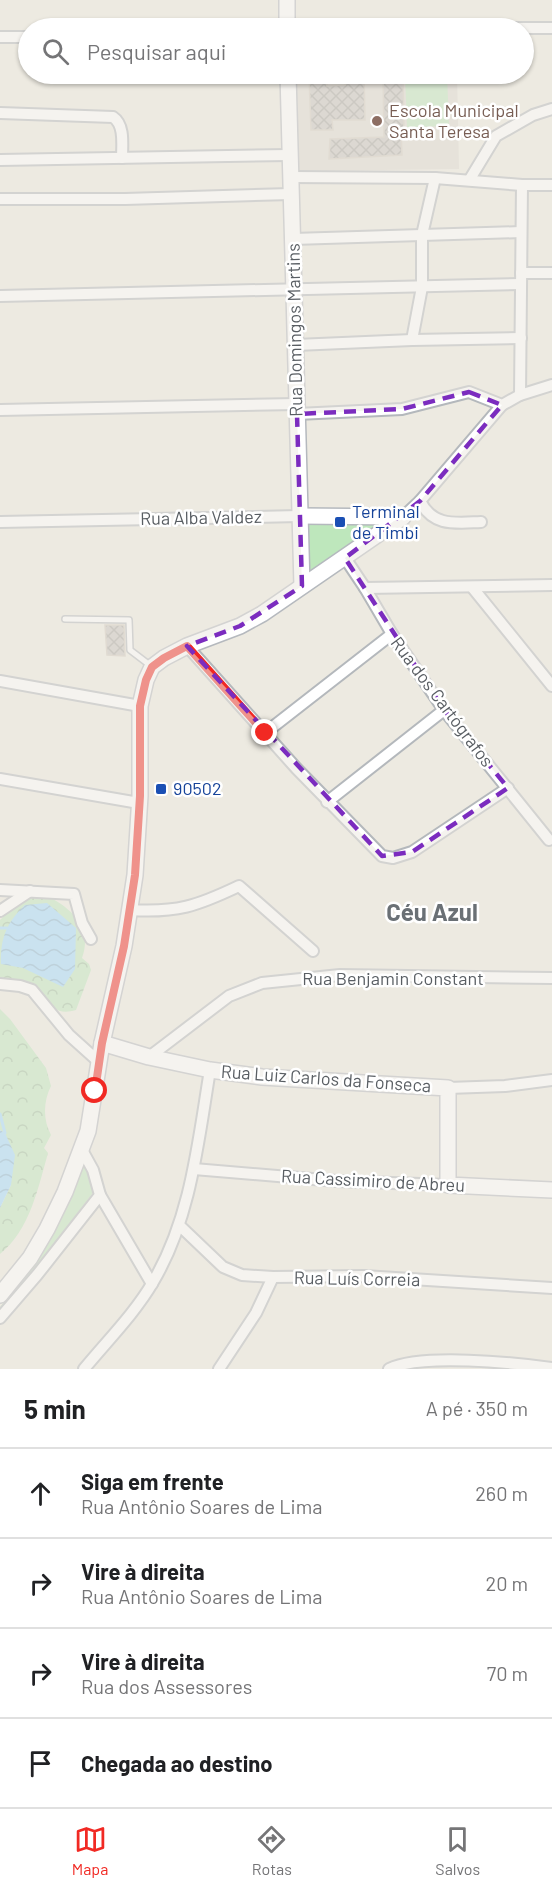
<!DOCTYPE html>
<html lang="pt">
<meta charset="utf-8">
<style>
:root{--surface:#fff;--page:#f6f6f6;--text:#202124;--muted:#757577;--line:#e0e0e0;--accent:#f12923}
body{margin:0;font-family:Barlow,sans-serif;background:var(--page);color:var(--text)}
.stop{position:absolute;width:18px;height:18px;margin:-14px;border:4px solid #f12923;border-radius:50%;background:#fff}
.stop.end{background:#f12923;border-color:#fff;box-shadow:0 2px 6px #0008}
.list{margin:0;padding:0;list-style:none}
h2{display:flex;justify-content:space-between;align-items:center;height:78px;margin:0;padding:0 24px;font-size:26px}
h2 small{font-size:20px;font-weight:400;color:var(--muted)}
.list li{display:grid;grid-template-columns:39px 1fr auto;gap:18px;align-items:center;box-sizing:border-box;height:90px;padding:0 24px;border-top:2px solid var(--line)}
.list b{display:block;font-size:22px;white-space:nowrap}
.list p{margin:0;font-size:20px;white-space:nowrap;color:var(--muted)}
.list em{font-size:20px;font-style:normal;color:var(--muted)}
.icon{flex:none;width:33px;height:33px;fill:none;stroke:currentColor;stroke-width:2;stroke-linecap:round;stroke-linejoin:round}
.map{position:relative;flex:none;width:552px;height:1369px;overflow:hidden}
.search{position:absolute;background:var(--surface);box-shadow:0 2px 4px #0004;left:18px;right:18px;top:18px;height:66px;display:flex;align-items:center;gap:15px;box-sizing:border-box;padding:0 21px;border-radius:33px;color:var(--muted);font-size:22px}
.sheet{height:438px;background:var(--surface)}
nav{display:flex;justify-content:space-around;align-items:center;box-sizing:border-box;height:84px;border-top:2px solid var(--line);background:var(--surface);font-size:16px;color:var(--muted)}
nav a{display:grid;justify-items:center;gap:3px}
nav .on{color:var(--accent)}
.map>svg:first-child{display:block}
</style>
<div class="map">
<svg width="552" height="1369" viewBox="0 0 552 1369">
<defs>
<pattern id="forest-crowns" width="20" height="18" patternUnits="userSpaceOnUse" patternTransform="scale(1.5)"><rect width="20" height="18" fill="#bee7bc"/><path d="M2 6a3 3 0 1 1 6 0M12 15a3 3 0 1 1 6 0" fill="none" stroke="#9dbe9c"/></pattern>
<pattern id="water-waves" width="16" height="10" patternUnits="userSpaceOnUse" patternTransform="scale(1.5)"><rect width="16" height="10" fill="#9fdaff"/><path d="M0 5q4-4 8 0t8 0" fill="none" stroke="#85b4d2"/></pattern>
<pattern id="building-cross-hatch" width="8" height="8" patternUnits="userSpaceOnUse" patternTransform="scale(1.5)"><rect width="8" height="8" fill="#c8c4be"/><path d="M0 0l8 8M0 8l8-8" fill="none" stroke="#a5a29e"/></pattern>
</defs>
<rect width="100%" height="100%" fill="#edeae1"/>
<!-- education -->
<path fill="#ddd9d0" d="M294,74h163l2,95 -162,2z"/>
<!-- green -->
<g fill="#bee7bc">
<path d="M405,74h42l2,52 -42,1z"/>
<path d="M300,516l103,1 -101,69z"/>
<path d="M84,1157l11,33 -59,78 -36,45v-6l26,-31 26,-41z"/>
</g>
<!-- forest -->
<g fill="url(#forest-crowns)">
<path d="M46,895c26,14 47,32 36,63l7,6 2,6 -15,40c-30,9 -26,-20 -48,-28 -9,-3 -19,1 -28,-4v-58c16,-15 24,-22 46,-25z"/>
<path d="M0,1009l10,10 36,49 5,18c-8,16 -8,34 0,49l-7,13 4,5c-10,35 -18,77 -48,101v-46l11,-23 -6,-52 -5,-3z"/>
</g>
<!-- water -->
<g fill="url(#water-waves)">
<path d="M47,903l29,25 -1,41 -12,18 -40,-19 -22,-4c-1,-26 6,-42 24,-59z"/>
<path d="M0,1130l5,3 10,22 -4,30 -11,23z"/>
</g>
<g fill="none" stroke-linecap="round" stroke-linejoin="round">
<!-- stream -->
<g stroke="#9fdaff" stroke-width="3">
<path d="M0,928h7"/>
<path d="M0,1114l5,19"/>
</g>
</g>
<!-- building -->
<g fill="url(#building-cross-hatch)" stroke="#d2cbbf" stroke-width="1.5">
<path d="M309,74h18v12l18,-1v-11h19l1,46h-33l1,10h-22z"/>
<path d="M383,74h20l1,58h-3l1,23 -73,4 1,-20 54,-2z"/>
<path d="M105,625h19l1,31 -18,-1z"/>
</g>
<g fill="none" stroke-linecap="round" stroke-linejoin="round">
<defs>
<path id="lane" d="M65,619l64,1 1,30 21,16"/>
<g id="street">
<path d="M439,28h113"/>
<path d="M0,37h28"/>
<path d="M0,113l113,4c12,8 9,28 9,41"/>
<path d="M0,160l289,-5"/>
<path d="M290,177l145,1 87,7h30"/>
<path d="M470,179l26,-43 37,-21 19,-6"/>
<path d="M0,199h125l166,-5"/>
<path d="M293,239l228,-7"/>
<path d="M521,273h31"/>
<path d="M0,296l521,-12"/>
<path d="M412,340l10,-53v-52l13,-57"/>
<path d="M296,345l116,-5 109,-2"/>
<path d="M520,395l2,-210"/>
<path d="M0,410l297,-6"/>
<path d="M297,414l105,-5 67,-17 33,13 18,-10 32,-10"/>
<path d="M420,501c13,26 35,22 61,21"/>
<path d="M403,517l17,-16 82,-96"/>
<path d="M0,522l300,-6"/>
<path d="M345,558l20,30 27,46 52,76 105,130"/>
<path d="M472,587l80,99"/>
<path d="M365,588l187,-3"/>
<path d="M187,646l109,122 86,88 11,2 19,-6 96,-64"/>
<path d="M0,681l140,25"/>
<path d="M265,733l127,-99"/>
<path d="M0,779l139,24"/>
<path d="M327,802l117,-92"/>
<path d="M0,890l74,4 8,29 9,16"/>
<path d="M130,910c47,3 67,-4 109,-24l74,65"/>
<path d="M0,911l30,-20"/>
<path d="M0,984l20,2 12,4 37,45 30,27"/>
<path d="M149,1057l80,-61 33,-13 78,-8 212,3"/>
<path d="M448,1088l57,-2 47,-6"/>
<path d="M194,1169l142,12 112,4"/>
<path d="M100,1195l52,89"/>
<path d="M180,1226l43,41 19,8 31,2 91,-1 188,12"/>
<path d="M0,1318l37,-43 63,-80 -7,-25 -11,-20"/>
<path d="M84,1369c23,-28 51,-56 69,-87 38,-64 45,-140 57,-212"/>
<path d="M219,1369l37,-56 17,-36"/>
<path d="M389,1369c33,-16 125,-6 163,-1"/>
</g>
<g id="secondary">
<path d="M287,0v28"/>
<path d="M288,74l14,512"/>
<path d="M300,516l103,1"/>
<path d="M102,1043l47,14 61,13 52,7 186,11v97l104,5"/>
<path d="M0,1295l30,-37 17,-29 18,-37 23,-61 14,-88 22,-97 11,-71 5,-79v-90l6,-26 6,-13 12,-9 23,-12 53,-20 22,-12 141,-97"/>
</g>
</defs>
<!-- lane casing -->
<use href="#lane" stroke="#b4b8bc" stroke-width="8"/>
<!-- street casing -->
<use href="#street" stroke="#b4b8bc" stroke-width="14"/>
<!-- secondary casing -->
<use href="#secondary" stroke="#b5b9be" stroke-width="18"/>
<!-- lane -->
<use href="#lane" stroke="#fff" stroke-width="5"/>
<!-- street -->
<use href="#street" stroke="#fff" stroke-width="10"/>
<!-- secondary -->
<use href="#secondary" stroke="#fff" stroke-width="15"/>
</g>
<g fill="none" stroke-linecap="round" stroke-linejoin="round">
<!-- route -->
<path stroke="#f12923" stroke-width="8" d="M95,1091l7,-48 22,-97 11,-71 5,-79v-90l6,-26 6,-13 12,-9 23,-12 78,87"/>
</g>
<!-- marked area -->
<path d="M0 0H552V1369H0ZM469,392l33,13 -82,96 -75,57 99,152 64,78 -96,64 -30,4 -195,-210 53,-20 62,-40 -5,-172 105,-5z" fill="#edeae1" fill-opacity=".55" fill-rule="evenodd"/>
<path fill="none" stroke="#7b2cbf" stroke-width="4.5" stroke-dasharray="12 8" stroke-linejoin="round" d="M469,392l33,13 -82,96 -75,57 99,152 64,78 -96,64 -30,4 -195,-210 53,-20 62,-40 -5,-172 105,-5z"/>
<!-- markers -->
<circle fill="#8d6e63" stroke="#fff" stroke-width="2" cx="377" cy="121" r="6"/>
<g fill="#1a4fb4" stroke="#fff" stroke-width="2">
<rect x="334" y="516" width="12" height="12" rx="3"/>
<rect x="155" y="783" width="12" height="12" rx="3"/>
</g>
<g text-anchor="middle" stroke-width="5" stroke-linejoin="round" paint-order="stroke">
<!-- education labels -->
<g font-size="18" fill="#785e54" stroke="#fff" text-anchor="start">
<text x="389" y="117">Escola Municipal<tspan x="389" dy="21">Santa Teresa</tspan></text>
</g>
<!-- street labels -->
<g font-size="18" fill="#595e63" stroke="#fff">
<text transform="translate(295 330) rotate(-91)" y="6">Rua Domingos Martins</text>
<text transform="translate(201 518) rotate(-1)" y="6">Rua Alba Valdez</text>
<text transform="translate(442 702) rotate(53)" y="6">Rua dos Cartógrafos</text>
<text x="393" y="985">Rua Benjamin Constant</text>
<text transform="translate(326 1079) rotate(4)" y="6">Rua Luiz Carlos da Fonseca</text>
<text transform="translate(373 1181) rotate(3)" y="6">Rua Cassimiro de Abreu</text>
<text transform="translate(357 1279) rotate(1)" y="6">Rua Luís Correia</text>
</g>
<!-- transit labels -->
<g font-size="18" fill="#164399" stroke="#fff" text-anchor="start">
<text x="352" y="518">Terminal<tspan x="352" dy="21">de Timbi</tspan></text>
<text x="173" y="795">90502</text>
</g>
<!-- district labels -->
<g font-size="24" font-weight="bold" fill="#6a7075" stroke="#fff">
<text x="432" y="921">Céu Azul</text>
</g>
</g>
</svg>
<div class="stop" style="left:95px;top:1091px"></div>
<div class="stop end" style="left:265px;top:733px"></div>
<div class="search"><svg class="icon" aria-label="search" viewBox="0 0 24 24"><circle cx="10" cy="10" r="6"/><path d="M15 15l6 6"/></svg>Pesquisar aqui</div>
</div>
<section class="sheet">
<h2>5 min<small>A pé · 350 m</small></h2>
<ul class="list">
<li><svg class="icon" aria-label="ahead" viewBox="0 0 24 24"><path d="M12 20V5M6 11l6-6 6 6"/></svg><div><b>Siga em frente</b><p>Rua Antônio Soares de Lima</p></div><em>260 m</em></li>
<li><svg class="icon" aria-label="right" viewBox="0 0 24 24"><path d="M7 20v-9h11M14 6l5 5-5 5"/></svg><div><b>Vire à direita</b><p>Rua Antônio Soares de Lima</p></div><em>20 m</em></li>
<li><svg class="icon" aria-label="right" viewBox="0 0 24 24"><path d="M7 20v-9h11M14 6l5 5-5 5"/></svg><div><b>Vire à direita</b><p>Rua dos Assessores</p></div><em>70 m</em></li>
<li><svg class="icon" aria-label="arrive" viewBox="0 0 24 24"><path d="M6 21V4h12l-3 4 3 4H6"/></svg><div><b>Chegada ao destino</b></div></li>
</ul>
</section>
<nav>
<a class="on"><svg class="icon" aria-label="map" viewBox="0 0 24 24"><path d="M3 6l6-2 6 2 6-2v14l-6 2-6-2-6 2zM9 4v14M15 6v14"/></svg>Mapa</a>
<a><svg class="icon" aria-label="directions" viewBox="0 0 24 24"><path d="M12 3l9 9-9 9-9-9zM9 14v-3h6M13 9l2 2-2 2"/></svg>Rotas</a>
<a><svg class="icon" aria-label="saved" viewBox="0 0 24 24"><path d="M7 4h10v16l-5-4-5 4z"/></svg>Salvos</a>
</nav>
